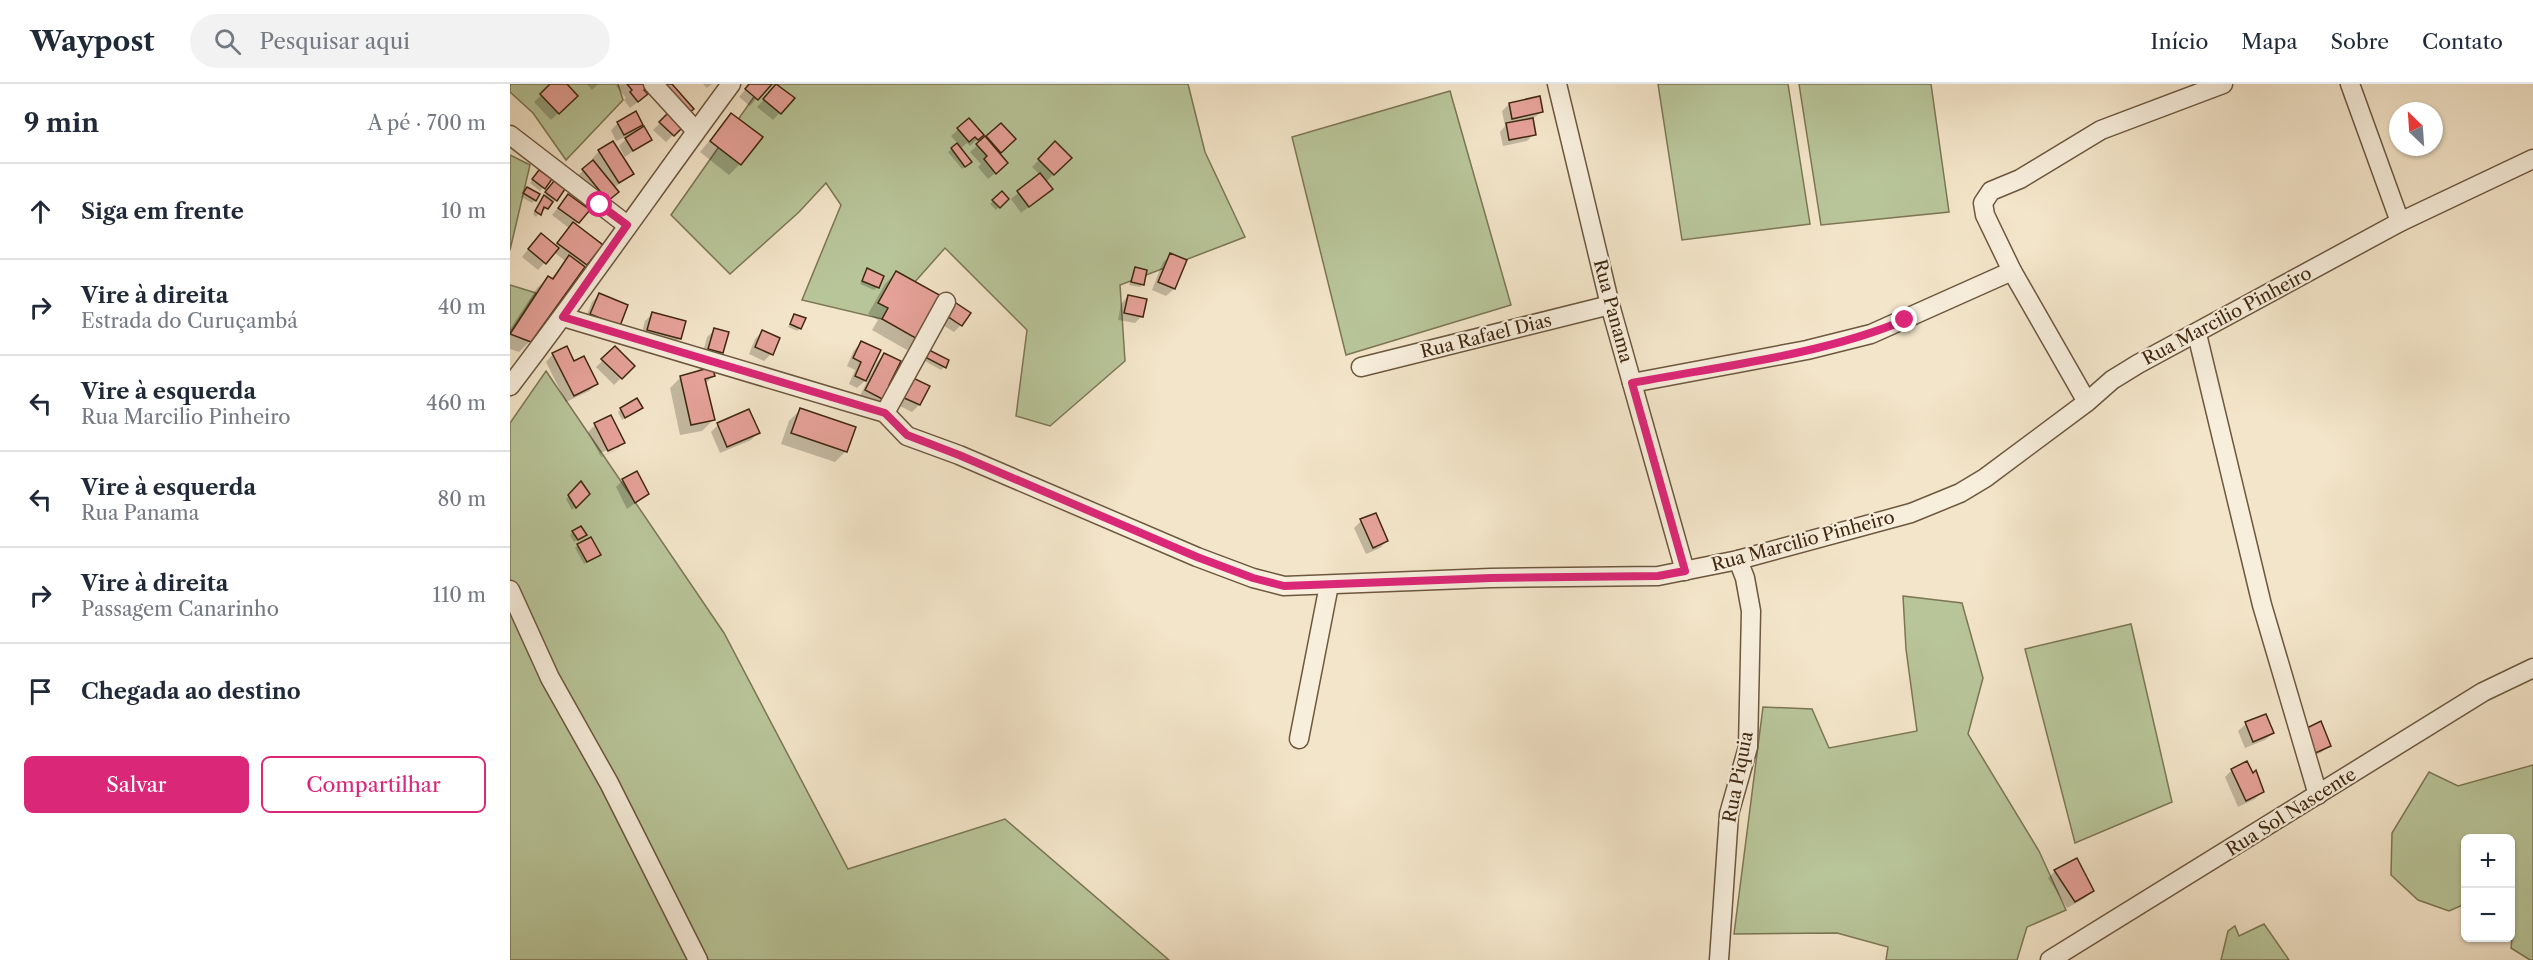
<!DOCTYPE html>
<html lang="pt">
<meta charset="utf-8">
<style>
:root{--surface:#fff;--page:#f2f2f3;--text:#1f2937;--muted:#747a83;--line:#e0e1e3;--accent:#db2777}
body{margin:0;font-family:"Libre Caslon Text",serif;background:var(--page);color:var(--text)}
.controls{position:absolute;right:18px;bottom:18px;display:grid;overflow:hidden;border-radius:9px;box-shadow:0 2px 4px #0004}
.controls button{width:54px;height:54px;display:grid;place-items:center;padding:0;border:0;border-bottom:2px solid var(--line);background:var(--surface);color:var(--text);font:30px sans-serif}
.compass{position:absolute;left:1879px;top:18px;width:54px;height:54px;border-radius:50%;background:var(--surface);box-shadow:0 2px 4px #0004;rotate:335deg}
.stop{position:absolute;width:18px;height:18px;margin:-14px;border:4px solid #db2777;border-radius:50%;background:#fff}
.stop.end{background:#db2777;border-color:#fff;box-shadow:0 2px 6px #0008}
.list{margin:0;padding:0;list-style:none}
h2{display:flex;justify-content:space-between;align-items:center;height:78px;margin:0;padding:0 24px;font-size:26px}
h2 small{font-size:20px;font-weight:400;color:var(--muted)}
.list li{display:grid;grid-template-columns:39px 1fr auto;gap:18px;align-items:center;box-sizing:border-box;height:96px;padding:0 24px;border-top:2px solid var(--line)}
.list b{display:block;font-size:22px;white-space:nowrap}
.list p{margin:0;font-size:20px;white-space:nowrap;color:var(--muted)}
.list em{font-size:20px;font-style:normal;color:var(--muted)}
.actions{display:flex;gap:12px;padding:18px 24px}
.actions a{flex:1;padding:14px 0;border:2px solid var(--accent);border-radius:9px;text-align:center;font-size:21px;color:var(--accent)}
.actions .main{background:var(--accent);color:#fff}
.icon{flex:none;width:33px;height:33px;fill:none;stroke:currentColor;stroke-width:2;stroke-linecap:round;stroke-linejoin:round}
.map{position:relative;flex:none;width:2023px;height:876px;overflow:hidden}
header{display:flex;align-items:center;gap:36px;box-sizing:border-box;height:84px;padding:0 30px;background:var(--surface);border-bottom:2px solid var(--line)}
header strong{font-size:28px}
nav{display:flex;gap:33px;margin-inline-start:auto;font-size:21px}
.search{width:420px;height:54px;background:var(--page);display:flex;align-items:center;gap:15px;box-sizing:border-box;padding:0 21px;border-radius:33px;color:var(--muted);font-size:22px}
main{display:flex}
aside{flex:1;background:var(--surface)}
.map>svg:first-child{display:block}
</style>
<header>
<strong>Waypost</strong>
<div class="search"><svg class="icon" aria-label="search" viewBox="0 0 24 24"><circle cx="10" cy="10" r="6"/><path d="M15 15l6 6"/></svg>Pesquisar aqui</div>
<nav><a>Início</a><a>Mapa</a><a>Sobre</a><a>Contato</a></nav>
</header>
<main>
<aside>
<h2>9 min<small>A pé · 700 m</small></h2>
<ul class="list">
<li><svg class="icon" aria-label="ahead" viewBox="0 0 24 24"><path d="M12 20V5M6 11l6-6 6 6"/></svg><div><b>Siga em frente</b></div><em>10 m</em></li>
<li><svg class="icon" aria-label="right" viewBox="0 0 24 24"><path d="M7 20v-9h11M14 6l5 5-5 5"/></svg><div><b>Vire à direita</b><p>Estrada do Curuçambá</p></div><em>40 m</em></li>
<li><svg class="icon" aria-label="left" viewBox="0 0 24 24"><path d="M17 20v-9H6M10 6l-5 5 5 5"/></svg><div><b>Vire à esquerda</b><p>Rua Marcilio Pinheiro</p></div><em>460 m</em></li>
<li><svg class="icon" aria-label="left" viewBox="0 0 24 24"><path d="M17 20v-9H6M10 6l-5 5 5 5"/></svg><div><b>Vire à esquerda</b><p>Rua Panama</p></div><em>80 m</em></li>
<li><svg class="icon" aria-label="right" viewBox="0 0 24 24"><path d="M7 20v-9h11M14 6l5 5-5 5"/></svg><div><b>Vire à direita</b><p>Passagem Canarinho</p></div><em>110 m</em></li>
<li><svg class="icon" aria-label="arrive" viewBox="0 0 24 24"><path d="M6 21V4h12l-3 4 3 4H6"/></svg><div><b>Chegada ao destino</b></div></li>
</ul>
<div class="actions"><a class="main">Salvar</a><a>Compartilhar</a></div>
</aside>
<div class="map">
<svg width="2023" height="876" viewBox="0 0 2023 876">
<rect width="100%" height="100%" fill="#f3e5c9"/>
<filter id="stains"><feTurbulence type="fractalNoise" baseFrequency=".00333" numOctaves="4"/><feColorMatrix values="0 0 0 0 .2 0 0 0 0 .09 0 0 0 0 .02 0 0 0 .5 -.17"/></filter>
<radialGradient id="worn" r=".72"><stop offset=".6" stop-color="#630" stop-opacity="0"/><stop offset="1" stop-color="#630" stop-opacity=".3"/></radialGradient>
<!-- green -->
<g fill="#b8c599" stroke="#7c7654" stroke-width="1.5">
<path d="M0,0h108l5,16 -57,60 -33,-47 -23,-21z"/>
<path d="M253,0h425l17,68 40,85 -125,48 5,76 -75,65 -34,-10 11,-86 -82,-82 -63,71 -80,-19 39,-95 -15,-22 -27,29 -69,62 -59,-59z"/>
<path d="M1148,0h130l22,140 -128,16z"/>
<path d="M1289,0h132l18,128 -128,13z"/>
<path d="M940,7l61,214 -165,50 -54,-218z"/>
<path d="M0,71l20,10 -20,85z"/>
<path d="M0,201l26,8 -26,40z"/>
<path d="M36,287l178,262 124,236 157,-50 164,141h-659v-537z"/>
<path d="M1393,512l59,7 21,75 -15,56 71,117 27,59 -39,17 -10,33h-131l2,-13 -51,-14 -103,1 29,-227 49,2 17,39 88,-17 -11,-82z"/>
<path d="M1621,540l41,178 -97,41 -50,-194z"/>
<path d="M2023,681v195h-3l-19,-12 2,-19 -3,-3v-88h-44l-1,66 -16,7 -31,-11 -27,-25 1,-42 37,-61 29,14z"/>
<path d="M1754,840l25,36h-68l7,-29 7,-5 4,10z"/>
</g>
<!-- shadow -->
<g fill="#0003" fill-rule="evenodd">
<path d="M43,0h12l11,12 -25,24 -17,-18z"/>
<path d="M77,0h11l-6,6z"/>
<path d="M107,0h53l13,41 -17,17 -13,-12 18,-18 -23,-27 -5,5 -4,11 -9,7 -6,-8 2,-2 -10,-12z"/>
<path d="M193,0h9l-5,4z"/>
<path d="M240,0h20l-20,22 -11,-9z"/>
<path d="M267,1l16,13 -20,22 -16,-13z"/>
<path d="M999,20l33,8 -10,7 2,15 -7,7 -24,5 -3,-14 5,-6 -3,-15z"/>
<path d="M221,31l9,49 -11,11 -29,-23z"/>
<path d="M459,36l13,15 -12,11 -3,-3 -7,6 7,16 -5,4 -14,-17 10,-8 -7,-8z"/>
<path d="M108,39l24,2 -10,9 18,5 -25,18 -6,-11 11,-11 -14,6 -5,-11z"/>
<path d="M491,41l13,14 -16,15 1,16 -11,9 -10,-12 3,-3 -11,-12z"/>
<path d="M545,59l15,15 -24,24 -2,13 -23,18 -10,-14 29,-24 -8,-8z"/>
<path d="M89,67l33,23 -18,14 3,4 -17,15 -24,-30 18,-16 -2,-2z"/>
<path d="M26,91l14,4 -10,12 -10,-8z"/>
<path d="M41,102l5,14 -13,11 -2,-1 -5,7 -3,-3z"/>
<path d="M14,108l11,8 -3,3 -11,-6z"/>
<path d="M492,109l5,6 -11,11 -6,-6z"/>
<path d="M58,112l20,14 -13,16 26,19 -71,96 -11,11 -9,-3v-20l27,-41 11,-10 3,1 14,-18 -11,-9 -16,18 -16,-13 12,-15 20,4 15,-18 -17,-13z"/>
<path d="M661,171l14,6 -11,28 -8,7 -14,-6 11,-28z"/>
<path d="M625,185l8,15 -3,3 -11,-2z"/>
<path d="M358,186l10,17 -4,3 -14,-6z"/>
<path d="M386,189l21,66 -10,11 -35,-20 6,-10 -10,-6 17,-30z"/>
<path d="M89,211l20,30 -35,-3 8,-20z"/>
<path d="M618,212l14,20 -7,7 -17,-3 3,-16z"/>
<path d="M436,226l15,15 -7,7 -16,-10z"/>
<path d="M142,230l28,24 -7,7 -32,-8 4,-16z"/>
<path d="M285,231l5,13 -3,3 -9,-4z"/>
<path d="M205,246l7,22 -7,7 -13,-3 5,-19z"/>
<path d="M252,248l9,22 -7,7 -15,-7 6,-15z"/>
<path d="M351,259l7,30 3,1 6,-12 7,-8 3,31 5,3 -14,20 -19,-10 10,-21 -12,11 -8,-4 6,-14 -8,-4 7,-16z"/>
<path d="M105,264l18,18 -19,19 -18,-18z"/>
<path d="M43,270l20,9 23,21 -7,7 -23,11 -20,-40z"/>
<path d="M414,270l20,13 -3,3 -20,-11z"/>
<path d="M203,292l-9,9 9,35 -11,11 -22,4 -10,-47 11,-11z"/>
<path d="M395,302l14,19 -7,7 -16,-8z"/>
<path d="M131,324l-19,12 -4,-8 3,-3z"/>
<path d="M290,326l46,41 -11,11 -54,-18 8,-23z"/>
<path d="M85,341l28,18 -7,7 -15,7 -13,-25zM107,361v4l-15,7 -1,-3z"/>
<path d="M208,341l40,8 -7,7 -31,13 -9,-21z"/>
<path d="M113,396l25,14 -21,15 -11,-22z"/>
<path d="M71,399l7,11 -16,16 -6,-11z"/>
<path d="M851,437l26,20 -7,7 -14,6 -12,-26z"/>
<path d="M63,448l12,3 -11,7 -4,-7z"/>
<path d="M68,461l21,10 -15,9 -9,-16z"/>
<path d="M1756,632l7,17 -8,7 -20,8 -7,-17 8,-7z"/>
<path d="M1787,654l32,7 -7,7 -18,9z"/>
<path d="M1722,686l30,22 -7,7 -17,8 -13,-30z"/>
<path d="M1567,776l15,31 -7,7 -18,10 -19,-30 7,-7z"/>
</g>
<!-- building -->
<g fill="#e6a299" stroke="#402810" stroke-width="1.5">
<path d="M40,0h17l11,12 -19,18 -19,-20z"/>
<path d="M117,0h23l1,1 -7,5 4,4 -10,8 -8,-10 2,-2z"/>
<path d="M150,0h12l22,25 -8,6z"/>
<path d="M239,0h23l-14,16 -13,-11z"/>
<path d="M266,0l19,14 -14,16 -18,-15z"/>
<path d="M1030,12l3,16 -31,7 -3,-16z"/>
<path d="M126,27l7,14 -19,10 -7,-13z"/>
<path d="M160,27l15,14 -11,11 -15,-14z"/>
<path d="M221,29l32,24 -22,28 -31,-24z"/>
<path d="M459,34l15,17 -6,5 -3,-3 -6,5 -12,-14z"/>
<path d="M1023,34l3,17 -27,5 -3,-17z"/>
<path d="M491,39l15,16 -15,14 -15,-17z"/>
<path d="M134,42l8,14 -19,11 -8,-13z"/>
<path d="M475,52l23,27 -12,11 -12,-15 3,-3 -11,-12z"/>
<path d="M103,57l21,33 -15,9 -21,-33z"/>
<path d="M545,57l17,17 -18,17 -16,-16z"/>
<path d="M447,59l15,19 -7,5 -14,-19z"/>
<path d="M83,76l26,32 -11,9 -26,-32z"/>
<path d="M29,86l13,9 -7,10 -13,-10z"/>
<path d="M530,89l13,16 -24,18 -12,-16z"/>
<path d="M44,97l11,8 -8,12 -12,-9z"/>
<path d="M17,103l13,7 -4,7 -13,-8z"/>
<path d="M492,107l7,8 -9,9 -8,-8z"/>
<path d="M58,110l22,16 -11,13 -21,-15z"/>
<path d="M34,111l9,7 -5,7 -4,-2 -3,8 -6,-4z"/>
<path d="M63,138l30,23 -16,20 -30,-22z"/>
<path d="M31,149l18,15 -13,16 -18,-15z"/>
<path d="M660,169l17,7 -12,29 -17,-7z"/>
<path d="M59,171l16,12 -54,75 -21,-8 38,-58 5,3z"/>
<path d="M625,183l12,3 -3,15 -13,-3z"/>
<path d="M357,184l17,8 -5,12 -17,-7z"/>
<path d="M386,187l47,26 -24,43 -37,-21 6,-11 -10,-5z"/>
<path d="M89,209l29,12 -8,21 -30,-12z"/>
<path d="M618,211l19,4 -4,18 -19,-4z"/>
<path d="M443,217l18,12 -9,13 -18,-12z"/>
<path d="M142,228l34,9 -5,18 -34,-9z"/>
<path d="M284,230l12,4 -5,11 -11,-5z"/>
<path d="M204,244l15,4 -6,21 -15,-4z"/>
<path d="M252,246l18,8 -7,17 -18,-8z"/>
<path d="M351,257l20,9 -15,31 -11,-5 6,-14 -8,-4z"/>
<path d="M57,262l7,15 10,-5 14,28 -24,12 -22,-43z"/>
<path d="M105,262l20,20 -13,13 -21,-20z"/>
<path d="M417,265l22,11 -3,8 -23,-12z"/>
<path d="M374,269l17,8 -12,24 5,2 -8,14 -21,-11z"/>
<path d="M202,283l3,9 -10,3 10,41 -24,5 -11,-49z"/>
<path d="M401,293l19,9 -10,19 -18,-8z"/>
<path d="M127,314l6,10 -18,10 -5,-10z"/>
<path d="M290,324l56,19 -9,25 -56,-19z"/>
<path d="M239,325l11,24 -33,14 -10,-24z"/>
<path d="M101,331l14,28 -17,8 -14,-28z"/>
<path d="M127,387l12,23 -14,9 -13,-24z"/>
<path d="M71,397l9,13 -14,14 -8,-13z"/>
<path d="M866,429l12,28 -15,7 -13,-29z"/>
<path d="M71,442l6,9 -9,5 -6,-9z"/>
<path d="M81,453l10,18 -14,7 -10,-18z"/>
<path d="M1756,630l8,19 -21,9 -8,-20z"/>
<path d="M1811,637l10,25 -20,9 -8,-25z"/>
<path d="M1737,677l6,12 3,-3 8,22 -18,9 -15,-32z"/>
<path d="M1567,774l17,33 -19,11 -21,-32z"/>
</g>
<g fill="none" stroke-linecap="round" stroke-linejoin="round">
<defs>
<g id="minor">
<path d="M143,0l43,47"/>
<path d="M1047,0l53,221 75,266"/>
<path d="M1840,0l50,138"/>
<path d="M0,51l117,90"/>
<path d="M1502,187l75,131"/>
<path d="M53,233l322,96 22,23 52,19 238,102 56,21 31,8 207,-8 167,-2 80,-16 173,-47 49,-20 25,-15 102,-76 25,-22 26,-16 262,-142 133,-63"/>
<path d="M1687,250l65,271 56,190"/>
<path d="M851,283l249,-62"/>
<path d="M1122,299l175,-33 64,-16 141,-63 -27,-56 -2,-12 8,-12 29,-12 81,-49 122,-46"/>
<path d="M0,302c76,-99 147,-202 221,-302"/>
<path d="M375,329l61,-111"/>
<path d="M0,506l40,88 59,105 89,177"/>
<path d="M789,655l30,-154"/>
<path d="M1209,876l10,-146 19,-67 3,-136 -6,-33 -7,-18"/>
<path d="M1540,876l433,-268 50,-24"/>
</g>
</defs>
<!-- minor casing -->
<use href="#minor" stroke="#6d573e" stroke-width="21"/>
<!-- minor -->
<use href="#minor" stroke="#f7eedc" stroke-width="18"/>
</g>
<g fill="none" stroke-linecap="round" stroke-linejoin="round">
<!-- route -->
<path stroke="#db2777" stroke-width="8" d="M90,121l27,20 -64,92 322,96 22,22 52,20 238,102 56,21 31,8 207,-8 167,-2 27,-5 -53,-188c89,-17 190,-28 273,-63"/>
</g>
<g text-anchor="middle" stroke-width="4.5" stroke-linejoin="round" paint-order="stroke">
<!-- street labels -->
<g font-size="18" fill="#402810" stroke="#f7eedc">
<text transform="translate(1103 227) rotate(75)" y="6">Rua Panama</text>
<text transform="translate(1717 232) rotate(-28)" y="6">Rua Marcilio Pinheiro</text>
<text transform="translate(976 252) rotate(-14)" y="6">Rua Rafael Dias</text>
<text transform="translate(1293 457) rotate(-15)" y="6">Rua Marcilio Pinheiro</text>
<text transform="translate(1228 693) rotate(-79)" y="6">Rua Piquia</text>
<text transform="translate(1781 728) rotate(-32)" y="6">Rua Sol Nascente</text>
</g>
</g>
<rect width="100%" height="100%" filter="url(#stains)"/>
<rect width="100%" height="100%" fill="url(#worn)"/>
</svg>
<div class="controls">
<button>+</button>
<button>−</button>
</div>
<svg class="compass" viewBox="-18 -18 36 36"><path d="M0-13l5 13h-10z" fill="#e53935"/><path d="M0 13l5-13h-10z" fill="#747a83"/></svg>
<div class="stop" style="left:90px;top:121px"></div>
<div class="stop end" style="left:1395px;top:236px"></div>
</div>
</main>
